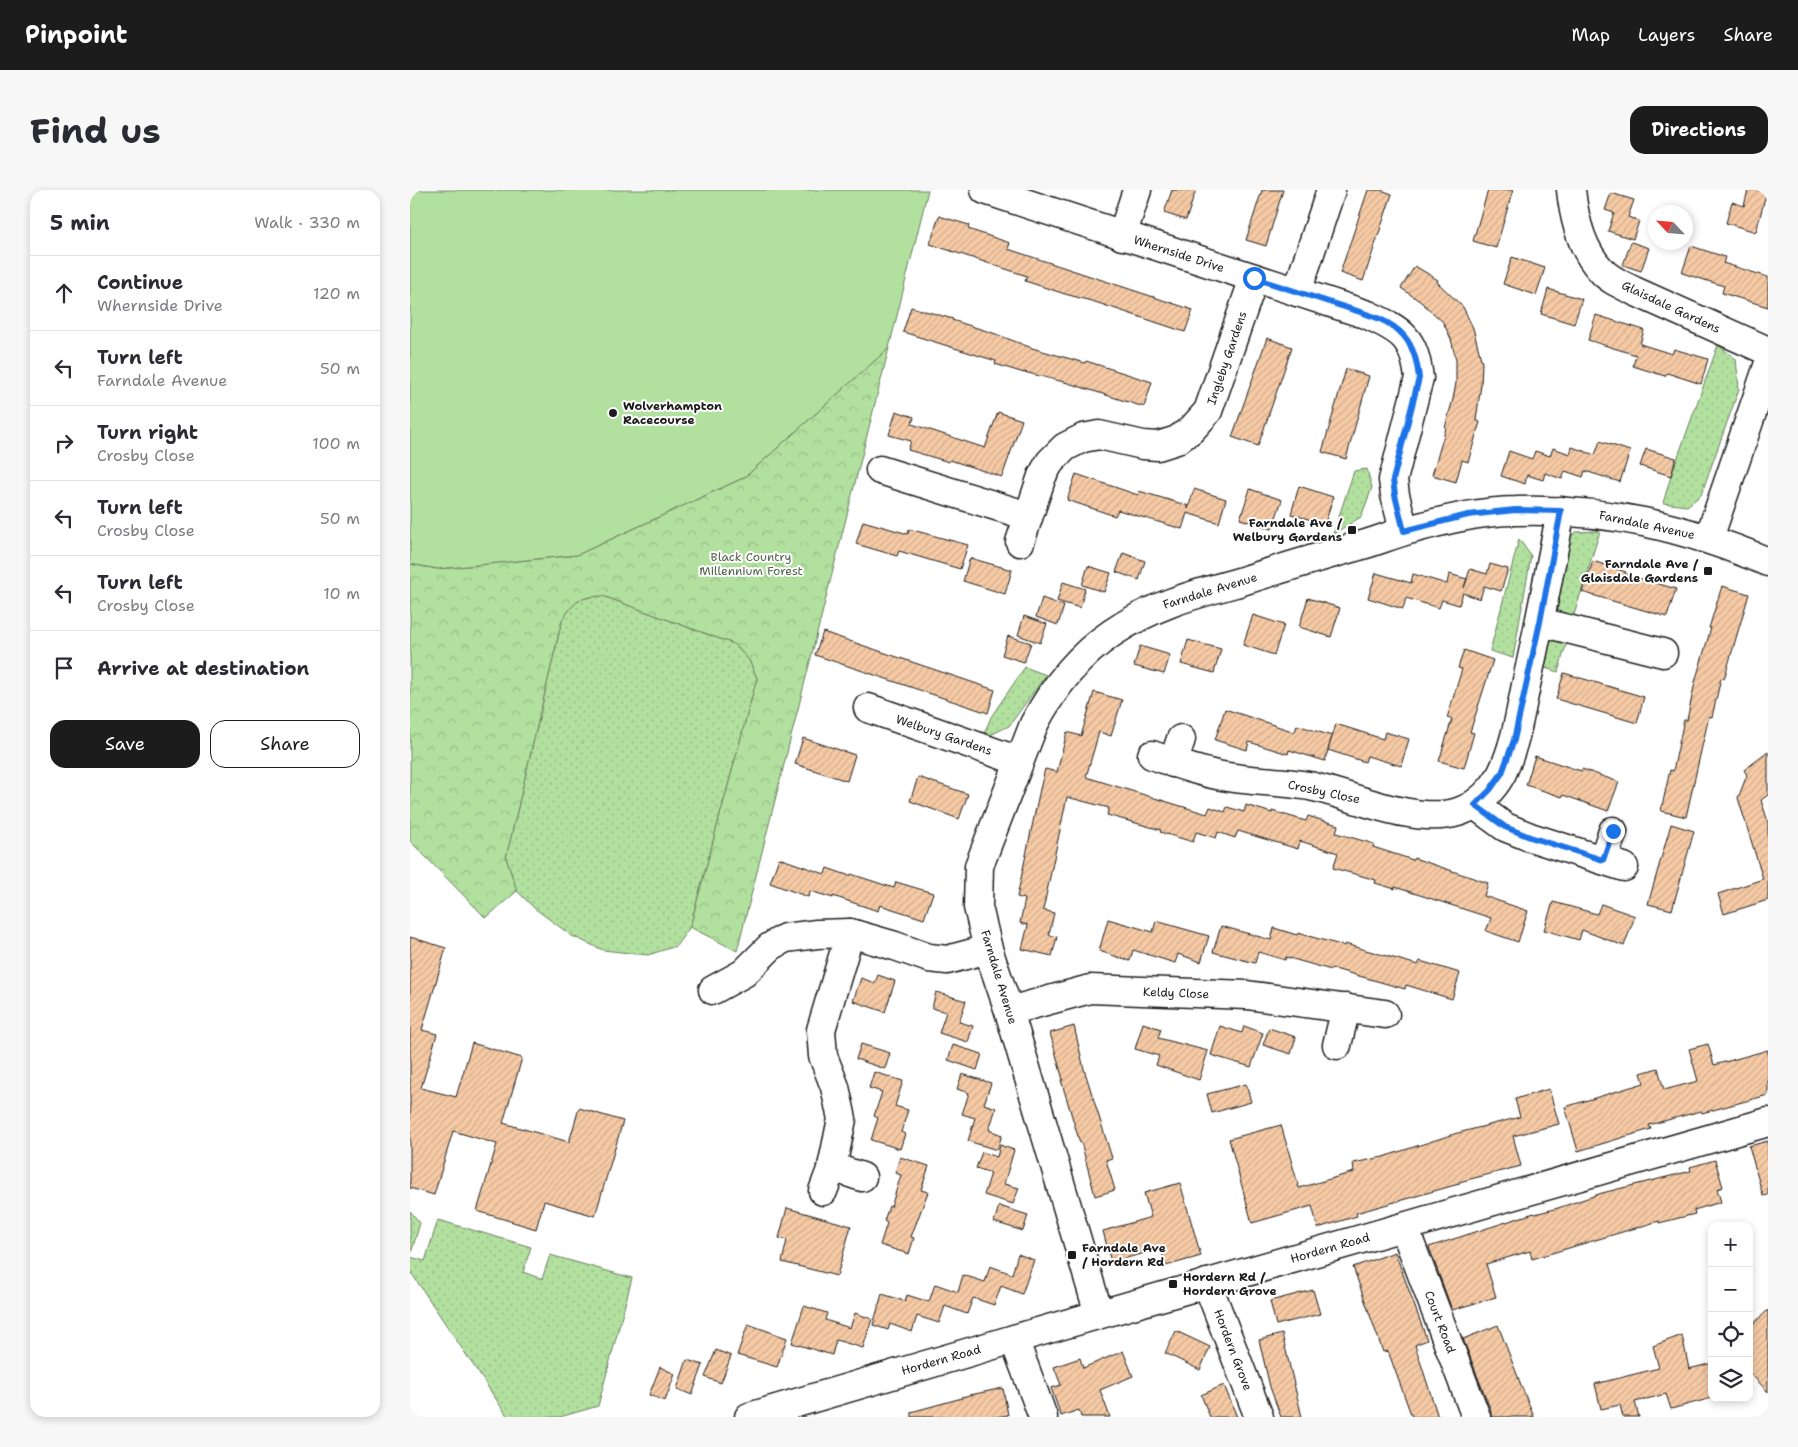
<!DOCTYPE html>
<meta charset="utf-8">
<style>
:root{--surface:#fff;--page:#f7f7f7;--text:#2b2b33;--muted:#7c7c81;--line:#e1e1e2;--accent:#1c1c1c}
body{margin:0;font-family:"Shantell Sans",sans-serif;background:var(--page);color:var(--text)}
.controls{position:absolute;right:15px;bottom:15px;display:grid;overflow:hidden;border-radius:10px;box-shadow:0 2px 8px #0003}
.controls button{width:45px;height:45px;display:grid;place-items:center;padding:0;border:0;border-bottom:1px solid var(--line);background:var(--surface);color:var(--text);font:25px sans-serif}
.compass{position:absolute;left:1238px;top:15px;width:45px;height:45px;border-radius:50%;background:var(--surface);box-shadow:0 2px 8px #0003;rotate:296deg}
.stop{position:absolute;width:15px;height:15px;margin:-11px;border:4px solid #1a73e8;border-radius:50%;background:#fff}
.stop.end{background:#1a73e8;border-color:#fff;box-shadow:0 1px 5px #0008}
.list{margin:0;padding:0;list-style:none}
h2{display:flex;justify-content:space-between;align-items:center;height:65px;margin:0;padding:0 20px;font-size:21px}
h2 small{font-size:16px;font-weight:400;color:var(--muted)}
.list li{display:grid;grid-template-columns:32px 1fr auto;gap:15px;align-items:center;box-sizing:border-box;height:75px;padding:0 20px;border-top:1px solid var(--line)}
.list b{display:block;font-size:19px;white-space:nowrap}
.list p{margin:0;font-size:16px;white-space:nowrap;color:var(--muted)}
.list em{font-size:16px;font-style:normal;color:var(--muted)}
.actions{display:flex;gap:10px;padding:15px 20px}
.actions a{flex:1;padding:11px 0;border:1px solid var(--accent);border-radius:15px;text-align:center;font-size:18px;color:var(--accent)}
.actions .main{background:var(--accent);color:#fff}
.icon{flex:none;width:28px;height:28px;fill:none;stroke:currentColor;stroke-width:2;stroke-linecap:round;stroke-linejoin:round}
.map{position:relative;flex:none;width:1358px;height:1227px;overflow:hidden;border-radius:15px}
header{display:flex;align-items:center;gap:30px;box-sizing:border-box;height:70px;padding:0 25px;background:var(--accent);color:#fff}
header strong{font-size:24px}
nav{display:flex;gap:28px;margin-inline-start:auto;font-size:18px}
.intro{display:flex;align-items:center;justify-content:space-between;box-sizing:border-box;height:120px;padding:0 30px}
h1{margin:0;font-size:35px}
.button{padding:12px 22px;border-radius:15px;background:var(--accent);color:#fff;font-size:18px;font-weight:700}
main{display:flex;gap:30px;padding:0 30px}
aside{flex:1;background:var(--surface);border-radius:15px;box-shadow:0 2px 8px #0003}
.map>svg:first-child{display:block}
</style>
<header>
<strong>Pinpoint</strong>
<nav><a>Map</a><a>Layers</a><a>Share</a></nav>
</header>
<div class="intro"><h1>Find us</h1><a class="button">Directions</a></div>
<main>
<aside>
<h2>5 min<small>Walk · 330 m</small></h2>
<ul class="list">
<li><svg class="icon" aria-label="ahead" viewBox="0 0 24 24"><path d="M12 20V5M6 11l6-6 6 6"/></svg><div><b>Continue</b><p>Whernside Drive</p></div><em>120 m</em></li>
<li><svg class="icon" aria-label="left" viewBox="0 0 24 24"><path d="M17 20v-9H6M10 6l-5 5 5 5"/></svg><div><b>Turn left</b><p>Farndale Avenue</p></div><em>50 m</em></li>
<li><svg class="icon" aria-label="right" viewBox="0 0 24 24"><path d="M7 20v-9h11M14 6l5 5-5 5"/></svg><div><b>Turn right</b><p>Crosby Close</p></div><em>100 m</em></li>
<li><svg class="icon" aria-label="left" viewBox="0 0 24 24"><path d="M17 20v-9H6M10 6l-5 5 5 5"/></svg><div><b>Turn left</b><p>Crosby Close</p></div><em>50 m</em></li>
<li><svg class="icon" aria-label="left" viewBox="0 0 24 24"><path d="M17 20v-9H6M10 6l-5 5 5 5"/></svg><div><b>Turn left</b><p>Crosby Close</p></div><em>10 m</em></li>
<li><svg class="icon" aria-label="arrive" viewBox="0 0 24 24"><path d="M6 21V4h12l-3 4 3 4H6"/></svg><div><b>Arrive at destination</b></div></li>
</ul>
<div class="actions"><a class="main">Save</a><a>Share</a></div>
</aside>
<div class="map">
<svg width="1358" height="1227" viewBox="0 0 1358 1227">
<defs>
<pattern id="grass-dots" width="8" height="8" patternUnits="userSpaceOnUse" patternTransform="scale(1.25)"><rect width="8" height="8" fill="#b2e09f"/><path d="M2 2h.1M6 6h.1" fill="none" stroke="#98c088" stroke-width="1.8" stroke-linecap="round"/></pattern>
<pattern id="forest-crowns" width="20" height="18" patternUnits="userSpaceOnUse" patternTransform="scale(1.25)"><rect width="20" height="18" fill="#b2e09f"/><path d="M2 6a3 3 0 1 1 6 0M12 15a3 3 0 1 1 6 0" fill="none" stroke="#98c088"/></pattern>
<pattern id="building-hatch" width="6" height="6" patternUnits="userSpaceOnUse" patternTransform="scale(1.25)"><rect width="6" height="6" fill="#f6caa5"/><path d="M-1 1l2-2M0 6l6-6M5 7l2-2" fill="none" stroke="#d2ad8d"/></pattern>
</defs>
<rect width="100%" height="100%" fill="#fff"/>
<filter id="ink" filterUnits="userSpaceOnUse"><feTurbulence type="fractalNoise" baseFrequency=".02" numOctaves="2"/><feDisplacementMap in="SourceGraphic" scale="10" xChannelSelector="R" yChannelSelector="G"/><feConvolveMatrix kernelMatrix="1 2 1 2 8 2 1 2 1" color-interpolation-filters="sRGB"/></filter>
<g filter="url(#ink)">
<!-- grass -->
<g fill="url(#grass-dots)" stroke="#677e5e">
<path d="M1308,155l18,14 3,30 -38,106 -14,11 -24,-3 8,-27z"/>
<path d="M957,279l5,19 -11,29 -28,17 21,-63z"/>
<path d="M1190,341l-27,87 -25,-7 14,-67 14,-12z"/>
<path d="M1109,349l12,17 -18,102 -23,-7z"/>
<path d="M193,406l131,48 15,16 8,18 -67,249 -14,19 -28,9 -45,-5 -31,-14 -38,-28 -17,-17 -11,-33 56,-238c14,-20 17,-23 41,-24z"/>
<path d="M1132,444l27,1 -11,37 -23,-7z"/>
<path d="M615,477l21,8 -37,51 -27,13 9,-22z"/>
<path d="M0,1021l10,12 -10,34 15,4 13,-41 93,27 -8,25 19,7 8,-24 82,23 -34,128 -38,11h-52l-98,-146z"/>
</g>
<!-- forest -->
<path fill="url(#forest-crowns)" stroke="#677e5e" d="M479,158l-152,603 -47,-24 67,-249 -8,-18 -15,-16 -131,-48c-24,1 -27,4 -41,24l-56,238 11,33 -31,27 -76,-77v-277l28,5 139,-14 168,-78z"/>
<!-- pitch -->
<path fill="#b2e09f" stroke="#677e5e" d="M0,0h518l-39,158 -144,129 -168,78 -139,14 -28,-5z"/>
<!-- building -->
<g fill="url(#building-hatch)" stroke="#1c1c1c">
<path d="M762,0h24l-10,30 -22,-7z"/>
<path d="M852,0h21l-17,56 -20,-6z"/>
<path d="M958,0h13l11,4 -29,87 -23,-8z"/>
<path d="M1078,0h25l-17,58 -23,-7z"/>
<path d="M1338,0h19l-11,42 -30,-9 6,-21 12,4z"/>
<path d="M1201,3l23,7 -6,17 11,4 -6,18 -25,-8 6,-18 -9,-3z"/>
<path d="M529,26l30,9 -1,4 42,14 -2,6 185,61 -8,22 -90,-30 -30,-8 -40,-13 2,-5 -97,-32z"/>
<path d="M1221,52l18,6 -8,23 -18,-6z"/>
<path d="M1281,56l34,11 -2,6 45,14v30l-46,-14 2,-7 -42,-13z"/>
<path d="M1102,67l33,11 -9,27 -33,-11z"/>
<path d="M1005,76l23,14 -1,2 26,25 10,21 9,35 -1,22 -5,35 4,2 -12,40 -6,-2 -6,22 -24,-7 14,-47h-1l8,-29 3,-16v-23l-5,-21 -8,-17 -22,-20 -20,-14z"/>
<path d="M1138,99l34,10 -8,25 -33,-10z"/>
<path d="M501,117l42,12 -1,1 41,13 39,15 53,15 1,-2 66,21 -8,25 -76,-24 -44,-11v1l-29,-9 1,-3 -93,-29z"/>
<path d="M1186,125l48,15 -4,14 32,10 2,-5 34,10 -7,25 -34,-11 -2,3 -32,-10 3,-11 -48,-15z"/>
<path d="M857,148l25,9 -34,99 -26,-9z"/>
<path d="M936,179l23,7 -23,83 -24,-7z"/>
<path d="M486,221l18,6 -2,7 73,24 13,-36 24,8 -20,57 -52,-17 -1,2 -41,-12 3,-9 -22,-6z"/>
<path d="M1190,251l30,10 -10,31 -35,-11 -2,6 -18,-6 -3,8 -17,-6 -2,7 -16,-5 -2,9 -24,-8 8,-25 23,8 3,-8 15,5 3,-8 17,6 2,-7 23,8z"/>
<path d="M1236,259l30,9 -5,18 -31,-10z"/>
<path d="M666,284l62,21 1,-4 50,15 -1,3 6,-20 32,10 -7,24 -32,-10 -5,16 -64,-19 -3,6 -48,-16z"/>
<path d="M889,296l34,11 -8,27 -34,-10z"/>
<path d="M840,299l32,11 -10,29 -32,-10z"/>
<path d="M453,331l45,13 1,-5 59,16 -8,24 -61,-18 -2,5 -41,-12z"/>
<path d="M713,363l22,8 -6,19 -23,-8z"/>
<path d="M560,368l42,12 -7,24 -42,-13z"/>
<path d="M1183,371l33,11 -1,2 51,15 -9,28 -85,-25z"/>
<path d="M1080,374l18,5 -7,22 -17,-5 -4,13 -17,-6 -4,12 -17,-5 -3,8 -33,-10 -3,11 -35,-11 8,-25 35,10 2,-9 34,10 2,-10 18,5 -3,9 6,-19 17,5z"/>
<path d="M678,376l23,7 -7,19 -22,-7z"/>
<path d="M653,392l22,7 -5,19 -23,-7z"/>
<path d="M1312,396l27,8 -25,85 -3,-1 -9,39 -3,-1 -23,101 -25,-6 9,-41 3,1 11,-51h3l8,-38 16,-54h-2z"/>
<path d="M632,408l22,8 -6,19 -22,-8z"/>
<path d="M898,408l32,10 -9,29 -32,-10z"/>
<path d="M843,425l31,10 -10,30 -31,-10z"/>
<path d="M614,426l23,8 -7,19 -22,-8z"/>
<path d="M413,442l172,58 -7,23 -173,-58z"/>
<path d="M598,446l23,7 -7,19 -22,-7z"/>
<path d="M778,450l33,9 -7,24 -33,-9z"/>
<path d="M730,456l30,9 -6,19 -30,-8z"/>
<path d="M1054,460l29,10 -23,72 4,1 -10,35 -25,-7 13,-42 -5,-1 15,-49 -4,-1z"/>
<path d="M1154,483l80,24 -7,26 -81,-24z"/>
<path d="M684,502l28,8 -11,36 -12,-4 -13,45 121,37 3,-7 15,5 2,-5 17,5 2,-7 26,8v-2l34,10 2,-5 30,9 -2,8 38,11 -1,3 40,13 1,-2 74,25 -4,13 44,15 -10,31 -32,-11 5,-13 -96,-31v2l-20,-6 1,-3 -43,-12 5,-15 -38,-12 -2,8 -60,-18 -3,7 -17,-6 -2,6 -20,-6 -3,10 -33,-10 1,-2 -54,-15 2,-7 -42,-11 -24,113 11,3 -5,22 8,2 -5,19 -30,-7 6,-24 -8,-2 5,-24 -8,-2 23,-108 5,-20 12,3 10,-40 14,4z"/>
<path d="M815,519l70,23 2,-7 35,11 -7,25 -36,-11 -1,4 -39,-12 -2,8 -32,-10z"/>
<path d="M926,534l47,15 2,-7 24,7 -8,27 -34,-10 -2,6 -37,-12z"/>
<path d="M393,548l52,17 -8,26 -52,-17z"/>
<path d="M1358,562v43l-7,5 7,22v78l-44,14 -6,-20 45,-15 -25,-81 9,-23 -3,-5z"/>
<path d="M1125,566l46,15 1,-2 37,13 -11,29 -45,-16 -1,2 -36,-12z"/>
<path d="M508,587l50,17 -9,25 -49,-18z"/>
<path d="M1261,634l23,7 -22,79 -24,-6z"/>
<path d="M369,668l46,16 2,-6 23,8 1,-2 43,14 2,-6 37,11 -9,26 -44,-14 -2,6 -45,-15v2l-23,-7 -2,6 -38,-14z"/>
<path d="M1143,712l44,12 4,-10 34,12 -11,30 -42,-16 -3,10 -35,-10z"/>
<path d="M698,729l45,13 3,-11 53,15 -8,26 -23,-8 -3,9 -42,-13 -3,11 -31,-10z"/>
<path d="M811,736l50,14 3,-12 23,7 1,-2 46,13 1,-2 73,21 2,-4 40,12 -8,26 -46,-14 -1,4 -74,-21v2l-45,-13 -1,3 -27,-8 -3,11 -42,-11z"/>
<path d="M0,747l36,11 -24,82 15,4 -16,54 35,9 16,-54 50,15 -19,65 66,19 10,-34 44,13 -28,95 -51,-15 -8,28 -59,-18 20,-67 -44,-13 -19,64 -24,-7z"/>
<path d="M468,785l17,6 -10,31 -32,-11 8,-23 14,5z"/>
<path d="M526,802l30,9 -7,21 14,4 -5,16 -29,-9 7,-21 -14,-4z"/>
<path d="M733,833l18,6 -3,9 50,13 -9,29 -43,-15 3,-9 -24,-7z"/>
<path d="M664,836l10,43 28,89 -6,2 9,30 -20,6 -14,-54 -1,1 -19,-63h2l-13,-47z"/>
<path d="M810,836l22,7 2,-7 19,7 -12,34 -40,-12z"/>
<path d="M859,838l27,9 -5,17 -28,-9z"/>
<path d="M451,854l29,9 -5,16 -29,-10z"/>
<path d="M1298,854l6,21 54,-15v45l-66,18 -1,-2 -52,14 2,4 -73,22 -13,-44 79,-24 -3,-10 17,-5 6,22 34,-9 -9,-32z"/>
<path d="M543,855l29,9 -5,16 -29,-10z"/>
<path d="M464,882l29,9 -8,25 13,4 -7,22 4,2 -5,15 -29,-9 7,-22 -4,-2 8,-24 -13,-4z"/>
<path d="M552,884l29,9 -7,21 12,4 -7,22 13,5 -5,15 -29,-9 7,-23 -13,-4 7,-21 -12,-4z"/>
<path d="M836,894l5,18 -39,11 -5,-19z"/>
<path d="M1139,899l10,35 -46,12 8,30 -62,16v2l-103,29 1,3 -39,12 -6,-22 -60,17 -23,-84 52,-14 18,63 55,-16 -1,-9 30,-6 71,-23 66,-17 -5,-18z"/>
<path d="M1358,951v54l-5,1 -14,-50z"/>
<path d="M590,955l14,5 -10,34 15,4 -6,16 -29,-9 7,-22 -15,-5 6,-16 15,5z"/>
<path d="M490,967l29,9 -8,24 7,2 -17,45 3,1 -5,16 -29,-9 7,-22 -3,-2 5,-15 2,1 10,-32 -6,-2z"/>
<path d="M1305,970l8,27 -6,2 4,13 -27,8 1,4 -36,9v-2l-127,38 -2,-8 -44,13 10,33 -44,13 -23,-63 105,-34 1,1 23,-6 44,-15 89,-22 -1,-4z"/>
<path d="M770,993l21,73 -35,10 -5,-17 -50,13 -8,-31 48,-14 -7,-24z"/>
<path d="M589,1016l29,9 -5,16 -29,-9z"/>
<path d="M377,1018l64,18 -14,50 -55,-14 5,-22 -8,-2z"/>
<path d="M985,1062l32,88 -12,5 23,72h-26l-24,-66 -5,1 -30,-85z"/>
<path d="M608,1064l16,6 -12,34 -21,-8 -7,19 -21,-7 -6,16 -22,-8 -6,17 -22,-7 -5,16 -22,-8 -2,6 -15,-5 9,-31 23,7 2,-6 22,7 6,-18 23,8 5,-17 22,7 5,-16 22,8z"/>
<path d="M903,1100l7,24 -44,11 -6,-24z"/>
<path d="M394,1116l23,7 -2,7 25,8 5,-15 17,6 -9,29 -27,-8 -4,15 -40,-12z"/>
<path d="M1358,1120v82l-19,-20v-44z"/>
<path d="M338,1134l39,14 -10,29 -40,-12z"/>
<path d="M1088,1135l23,60 13,32h-43v-6l-28,-72z"/>
<path d="M766,1141l34,16 -10,23 -35,-17z"/>
<path d="M872,1144l20,83h-21l-11,-30 -11,-47z"/>
<path d="M1272,1145l7,34 23,-6v35l-41,11 -5,-15 -31,8 4,15h-16l-3,-12 -19,4 -6,-25 64,-16 -6,-22z"/>
<path d="M306,1160l15,6 -10,27 -16,-6z"/>
<path d="M713,1161l10,25 -33,14 10,27h-29l-2,-7 -18,6 -10,-28 10,-3 -7,-18 26,-9 3,10z"/>
<path d="M277,1170l16,5 -11,30 -15,-6z"/>
<path d="M250,1177l15,7 -10,27 -16,-6z"/>
<path d="M814,1195l13,32h-27l-9,-22z"/>
<path d="M593,1198l5,27 -11,2h-86v-5l51,-14 -1,-1z"/>
</g>
<g fill="none" stroke-linecap="round" stroke-linejoin="round">
<defs>
<g id="minor">
<path d="M575,0l383,125c35,16 46,23 51,63l-26,102 2,15 9,36"/>
<path d="M1161,0c3,28 10,59 30,80 8,10 22,15 33,21l134,60"/>
<path d="M712,46l15,-46"/>
<path d="M887,102l34,-102"/>
<path d="M470,280l148,46"/>
<path d="M1299,348l59,-172"/>
<path d="M610,352l22,-66 8,-14 15,-15 18,-9 16,-3 44,10 15,1 19,-6 15,-11 16,-18 46,-133"/>
<path d="M1130,432l123,31"/>
<path d="M458,518l151,53"/>
<path d="M742,565c25,9 50,18 76,22 28,5 58,4 86,10 42,10 102,38 144,25 19,-6 35,-22 44,-39 13,-27 18,-59 24,-88 13,-58 24,-116 35,-174"/>
<path d="M763,573l8,-24"/>
<path d="M1065,615l30,22 25,10 94,30"/>
<path d="M1193,670l10,-29"/>
<path d="M303,800l31,-17 26,-26 15,-9 32,-4 33,-1 45,13 34,12 18,2 41,-11"/>
<path d="M599,821l81,-22 157,6 138,19"/>
<path d="M927,855l9,-37"/>
<path d="M422,977l30,10"/>
<path d="M413,1001l9,-24 10,-48 -7,-32 -12,-31 -2,-26 29,-97"/>
<path d="M994,1037l72,190"/>
<path d="M797,1093l52,134"/>
<path d="M689,1124l-90,-303 -21,-62 -10,-42 1,-41 55,-142c19,-36 44,-68 78,-91 41,-28 80,-38 127,-51 38,-12 77,-24 116,-35 17,-4 33,-11 50,-16 36,-10 74,-20 111,-20 90,-3 169,16 252,51"/>
<path d="M604,1149l29,78"/>
<path d="M339,1227l265,-78 754,-217"/>
</g>
</defs>
<!-- minor casing -->
<use href="#minor" stroke="#1c1c1c" stroke-width="31"/>
<!-- minor -->
<use href="#minor" stroke="#fff" stroke-width="28"/>
</g>
</g>
<g fill="none" stroke-linecap="round" stroke-linejoin="round" filter="url(#ink)">
<!-- route -->
<path stroke="#1a73e8" stroke-width="6" d="M844,88c28,9 56,18 84,27 21,7 51,13 66,31 10,12 13,26 15,42l-26,102 2,15 9,36 64,-16 47,-5 46,1 -21,111 -26,118 -12,33 -12,17 -15,15 30,22 25,10 73,23 10,-29"/>
</g>
<!-- markers -->
<g fill="#1c1c1c" stroke="#fff" stroke-width="2">
<circle cx="203" cy="223" r="5"/>
<rect x="937" y="335" width="10" height="10" rx="2.5"/>
<rect x="1293" y="376" width="10" height="10" rx="2.5"/>
<rect x="657" y="1060" width="10" height="10" rx="2.5"/>
<rect x="758" y="1089" width="10" height="10" rx="2.5"/>
</g>
<g text-anchor="middle" stroke-width="4" stroke-linejoin="round" paint-order="stroke">
<!-- street labels -->
<g font-size="12" fill="#1c1c1c" stroke="#fff">
<text transform="translate(769 64) rotate(18)" y="4">Whernside Drive</text>
<text transform="translate(1261 117) rotate(25)" y="4">Glaisdale Gardens</text>
<text transform="translate(817 168) rotate(-71)" y="4">Ingleby Gardens</text>
<text transform="translate(1237 335) rotate(12)" y="4">Farndale Avenue</text>
<text transform="translate(800 401) rotate(-17)" y="4">Farndale Avenue</text>
<text transform="translate(534 545) rotate(19)" y="4">Welbury Gardens</text>
<text transform="translate(914 602) rotate(12)" y="4">Crosby Close</text>
<text transform="translate(589 787) rotate(73)" y="4">Farndale Avenue</text>
<text transform="translate(766 803) rotate(2)" y="4">Keldy Close</text>
<text transform="translate(920 1058) rotate(-16)" y="4">Hordern Road</text>
<text transform="translate(1030 1132) rotate(69)" y="4">Court Road</text>
<text transform="translate(823 1160) rotate(69)" y="4">Hordern Grove</text>
<text transform="translate(531 1170) rotate(-16)" y="4">Hordern Road</text>
</g>
<!-- poi labels -->
<g font-size="12" font-weight="bold" fill="#1c1c1c" stroke="#fff" text-anchor="start">
<text x="213" y="220">Wolverhampton<tspan x="213" dy="14">Racecourse</tspan></text>
<text x="932" y="337" text-anchor="end">Farndale Ave /<tspan x="932" dy="14">Welbury Gardens</tspan></text>
<text x="1288" y="378" text-anchor="end">Farndale Ave /<tspan x="1288" dy="14">Glaisdale Gardens</tspan></text>
<text x="672" y="1062">Farndale Ave<tspan x="672" dy="14">/ Hordern Rd</tspan></text>
<text x="773" y="1091">Hordern Rd /<tspan x="773" dy="14">Hordern Grove</tspan></text>
</g>
<!-- park labels -->
<g font-size="12" fill="#50614a" stroke="#fff">
<text x="341" y="371">Black Country<tspan x="341" dy="14">Millennium Forest</tspan></text>
</g>
</g>
</svg>
<div class="controls">
<button>+</button>
<button>−</button>
<button><svg class="icon" aria-label="locate" viewBox="0 0 24 24"><circle cx="12" cy="12" r="6"/><path d="M12 2v4M12 18v4M2 12h4M18 12h4"/></svg></button>
<button><svg class="icon" aria-label="layers" viewBox="0 0 24 24"><path d="M12 4l9 5-9 5-9-5zM3 14l9 5 9-5"/></svg></button>
</div>
<svg class="compass" viewBox="-18 -18 36 36"><path d="M0-13l5 13h-10z" fill="#e53935"/><path d="M0 13l5-13h-10z" fill="#7c7c81"/></svg>
<div class="stop" style="left:844px;top:88px"></div>
<div class="stop end" style="left:1203px;top:641px"></div>
</div>
</main>
